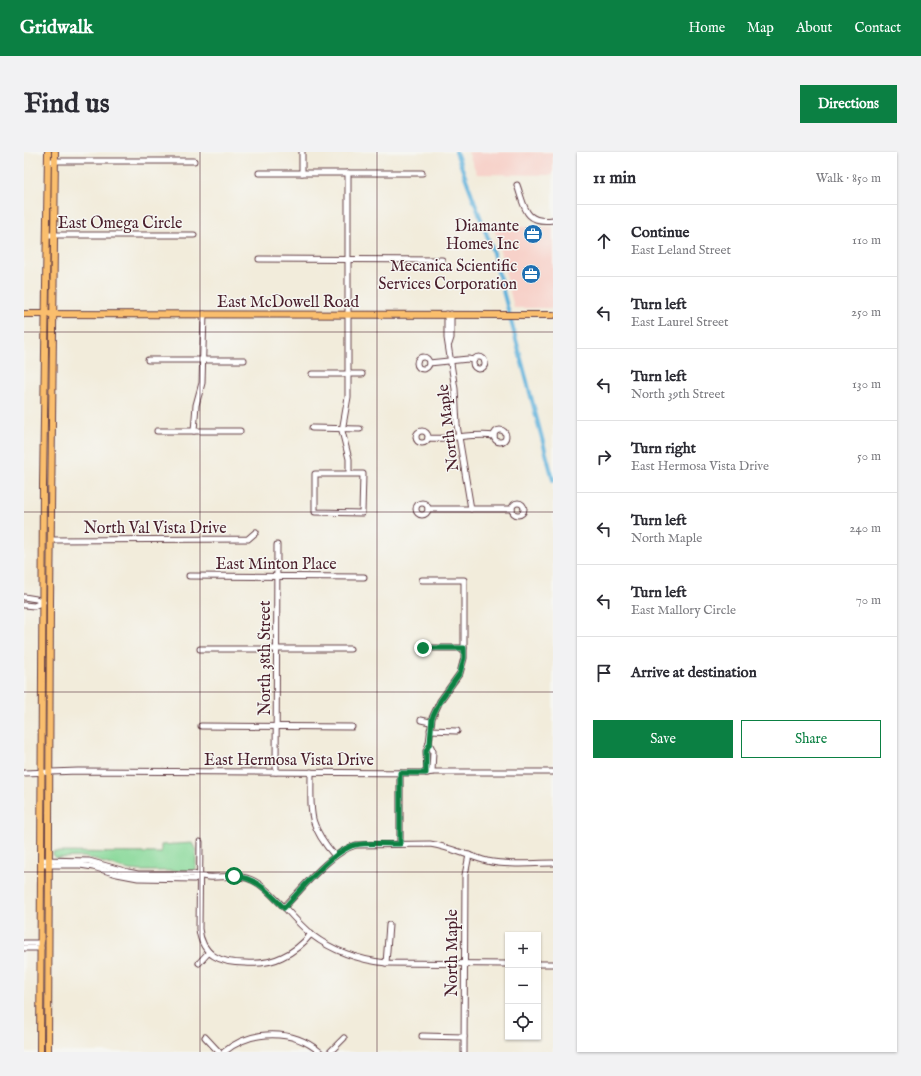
<!DOCTYPE html>
<meta charset="utf-8">
<style>
:root{--surface:#fff;--page:#f2f2f3;--text:#2b2b33;--muted:#7c7c81;--line:#e1e1e2;--accent:#0b8043}
body{margin:0;font-family:"IM FELL English",serif;background:var(--page);color:var(--text)}
.controls{position:absolute;right:12px;bottom:12px;display:grid;overflow:hidden;border-radius:0px;box-shadow:0 1px 3px #0004}
.controls button{width:36px;height:36px;display:grid;place-items:center;padding:0;border:0;border-bottom:1px solid var(--line);background:var(--surface);color:var(--text);font:20px sans-serif}
.stop{position:absolute;width:12px;height:12px;margin:-9px;border:3px solid #0b8043;border-radius:50%;background:#fff}
.stop.end{background:#0b8043;border-color:#fff;box-shadow:0 1px 4px #0008}
.list{margin:0;padding:0;list-style:none}
h2{display:flex;justify-content:space-between;align-items:center;height:52px;margin:0;padding:0 16px;font-size:17px}
h2 small{font-size:13px;font-weight:400;color:var(--muted)}
.list li{display:grid;grid-template-columns:26px 1fr auto;gap:12px;align-items:center;box-sizing:border-box;height:72px;padding:0 16px;border-top:1px solid var(--line)}
.list b{display:block;font-size:15px;white-space:nowrap}
.list p{margin:0;font-size:13px;white-space:nowrap;color:var(--muted)}
.list em{font-size:13px;font-style:normal;color:var(--muted)}
.actions{display:flex;gap:8px;padding:12px 16px}
.actions a{flex:1;padding:9px 0;border:1px solid var(--accent);border-radius:0px;text-align:center;font-size:14px;color:var(--accent)}
.actions .main{background:var(--accent);color:#fff}
.icon{flex:none;width:22px;height:22px;fill:none;stroke:currentColor;stroke-width:2;stroke-linecap:round;stroke-linejoin:round}
.map{position:relative;flex:none;width:529px;height:900px;overflow:hidden;border-radius:0px}
header{display:flex;align-items:center;gap:24px;box-sizing:border-box;height:56px;padding:0 20px;background:var(--accent);color:#fff}
header strong{font-size:19px}
nav{display:flex;gap:22px;margin-inline-start:auto;font-size:14px}
.intro{display:flex;align-items:center;justify-content:space-between;box-sizing:border-box;height:96px;padding:0 24px}
h1{margin:0;font-size:28px}
.button{padding:10px 18px;border-radius:0px;background:var(--accent);color:#fff;font-size:14px;font-weight:700}
main{display:flex;gap:24px;padding:0 24px}
aside{flex:1;background:var(--surface);border-radius:0px;box-shadow:0 1px 3px #0004}
.map>svg:first-child{display:block}
</style>
<header>
<strong>Gridwalk</strong>
<nav><a>Home</a><a>Map</a><a>About</a><a>Contact</a></nav>
</header>
<div class="intro"><h1>Find us</h1><a class="button">Directions</a></div>
<main>
<div class="map">
<svg width="529" height="900" viewBox="0 0 529 900">
<rect width="100%" height="100%" fill="#f6f6f2"/>
<filter id="ink" filterUnits="userSpaceOnUse"><feTurbulence type="fractalNoise" baseFrequency=".025" numOctaves="2"/><feDisplacementMap in="SourceGraphic" scale="8" xChannelSelector="R" yChannelSelector="G"/><feConvolveMatrix kernelMatrix="1 2 1 2 8 2 1 2 1" color-interpolation-filters="sRGB"/></filter>
<filter id="wash" filterUnits="userSpaceOnUse"><feTurbulence type="fractalNoise" baseFrequency=".012" numOctaves="4" result="noise"/><feDisplacementMap in="SourceGraphic" scale="16" xChannelSelector="R" yChannelSelector="G"/><feGaussianBlur stdDeviation="0.9" result="paint"/><feColorMatrix in="noise" values="0 0 0 0 0 0 0 0 0 0 0 0 0 0 0 0 0 1.4 0 .05"/><feComposite in="paint" operator="in"/></filter>
<g filter="url(#wash)">
<rect width="100%" height="100%" fill="#f2ecdb"/>
<!-- built -->
<g fill="#f7d1c9">
<path d="M444,0h85v23l-76,-1z"/>
<path d="M470,75h59v81h-39z"/>
</g>
<!-- green -->
<path fill="#87d898" stroke="#687c62" d="M168,691l4,7v19l-2,2h-54l-11,-1 -45,-13 -29,1 -2,-2v-4l108,1v-8z"/>
<g fill="none" stroke-linecap="round" stroke-linejoin="round">
<!-- canal -->
<path stroke="#60b2db" stroke-width="4" d="M432,0l36,97 61,231"/>
</g>
</g>
<g filter="url(#ink)">
<g fill="none" stroke-linecap="round" stroke-linejoin="round">
<defs>
<g id="minor">
<path d="M278,0v21"/>
<path d="M27,9h143"/>
<path d="M235,21h163"/>
<path d="M324,21v224l-6,34 7,28v15h14l-1,39 -47,-1v-38h34"/>
<path d="M493,33c8,22 7,39 36,35"/>
<path d="M23,83h147"/>
<path d="M235,107l183,1"/>
<path d="M423,162v24l8,51 2,36 14,84"/>
<path d="M425,192l2,-6v-24"/>
<circle cx="455" cy="211" r="6"/>
<circle cx="399" cy="211" r="6"/>
<path d="M124,208h96"/>
<path d="M405,211l39,-4 6,1"/>
<path d="M288,222h50"/>
<path d="M288,276l48,1"/>
<circle cx="476" cy="284" r="6"/>
<circle cx="398" cy="285" r="6"/>
<path d="M133,279h83"/>
<path d="M170,279l2,-26 6,-22 2,-69"/>
<path d="M404,286c22,2 44,-5 66,-2"/>
<circle cx="494" cy="357" r="6"/>
<circle cx="398" cy="357" r="6"/>
<path d="M404,357h84"/>
<path d="M27,388l197,-1 8,-7"/>
<path d="M165,424l175,1"/>
<path d="M398,428h42v78l-4,15 -20,28 -8,17 -3,25 -3,8 1,22"/>
<path d="M0,445l12,2 7,3"/>
<path d="M0,453l10,1 9,-4"/>
<path d="M399,496h41"/>
<path d="M176,497h150"/>
<path d="M397,568l9,2"/>
<path d="M177,574l151,1"/>
<path d="M406,578l27,1"/>
<path d="M405,591l4,8 -1,21"/>
<path d="M252,620l1,-227"/>
<path d="M287,620c0,40 -4,52 24,84"/>
<path d="M0,621l54,-2 349,2 5,-1h121"/>
<path d="M376,621v71"/>
<path d="M176,690l-1,87c3,27 22,34 46,34 13,1 25,0 37,-6 11,-5 21,-13 29,-23"/>
<path d="M17,708l48,1 39,11 10,2h56c18,8 41,-3 60,7 12,6 22,19 32,28 8,9 17,19 26,26 21,16 48,25 74,28l122,1"/>
<path d="M21,713h35l13,2 24,7 21,4 56,1 5,-3"/>
<path d="M260,755c19,-19 47,-55 72,-62l74,-1c20,3 38,12 57,17 21,5 45,2 66,2"/>
<path d="M0,791h17"/>
<path d="M0,796h17"/>
<path d="M175,811l10,-11"/>
<path d="M362,811l3,-38"/>
<path d="M514,812h15"/>
<path d="M398,884l42,1"/>
<path d="M181,885l14,15"/>
<path d="M200,900c28,-23 69,-23 96,0"/>
<path d="M306,900l14,-14"/>
<path d="M440,900l1,-177 4,-20"/>
</g>
<g id="major">
<path d="M0,162l529,1"/>
<path d="M16,900l3,-567 5,-333"/>
<path d="M24,900l2,-450 5,-450"/>
</g>
</defs>
<!-- minor casing -->
<use href="#minor" stroke="#633e45" stroke-width="7"/>
<!-- major casing -->
<use href="#major" stroke="#633e45" stroke-width="8"/>
<!-- minor -->
<use href="#minor" stroke="#fff" stroke-width="5"/>
<!-- major -->
<use href="#major" stroke="#fabe6d" stroke-width="6"/>
</g>
</g>
<g fill="none" stroke-linecap="round" stroke-linejoin="round" filter="url(#ink)">
<!-- route -->
<path stroke="#0b8043" stroke-width="5" d="M210,724c24,2 34,16 50,32 16,-17 49,-58 71,-63 14,-3 31,-1 45,-1v-71h26v-22l4,-8 2,-25 8,-17 20,-28 4,-15v-10h-41"/>
</g>
<!-- grid -->
<path fill="none" stroke="#4a1f2b" stroke-width="1" stroke-opacity="0.55" d="M176,0v900M353,0v900M0,180h529M0,360h529M0,540h529M0,720h529"/>
<!-- icons -->
<defs>
<symbol id="office-disc" viewBox="-11 -11 22 22"><circle r="9.5" fill="#1f6fb2" stroke="#f6f6f2"/><path d="M-6-3h4V-5.5h4V-3h4V5H-6ZM-1-4.5V-3h2v-1.5ZM-6 0V1H6V0Z" fill="#fff"/></symbol>
</defs>
<g fill-rule="evenodd">
<use href="#office-disc" x="498" y="71" width="22" height="22"/>
<use href="#office-disc" x="496" y="111" width="22" height="22"/>
</g>
<g text-anchor="middle" stroke-width="3" stroke-linejoin="round" paint-order="stroke">
<!-- street labels -->
<g font-size="16" fill="#4a1f2b" stroke="#f6f6f2">
<text x="96" y="76">East Omega Circle</text>
<text x="264" y="155">East McDowell Road</text>
<text transform="translate(423 276) rotate(-97)" y="6">North Maple</text>
<text x="131" y="381">North Val Vista Drive</text>
<text x="252" y="417">East Minton Place</text>
<text transform="translate(240 506) rotate(-90)" y="6">North 38th Street</text>
<text x="265" y="613">East Hermosa Vista Drive</text>
<text transform="translate(427 801) rotate(-90)" y="6">North Maple</text>
</g>
<!-- poi labels -->
<g font-size="16" fill="#4a1f2b" stroke="#f6f6f2" text-anchor="end">
<text x="495" y="79">Diamante<tspan x="495" dy="18">Homes Inc</tspan></text>
<text x="493" y="119">Mecanica Scientific<tspan x="493" dy="18">Services Corporation</tspan></text>
</g>
</g>
</svg>
<div class="controls">
<button>+</button>
<button>−</button>
<button><svg class="icon" aria-label="locate" viewBox="0 0 24 24"><circle cx="12" cy="12" r="6"/><path d="M12 2v4M12 18v4M2 12h4M18 12h4"/></svg></button>
</div>
<div class="stop" style="left:210px;top:724px"></div>
<div class="stop end" style="left:399px;top:496px"></div>
</div>
<aside>
<h2>11 min<small>Walk · 850 m</small></h2>
<ul class="list">
<li><svg class="icon" aria-label="ahead" viewBox="0 0 24 24"><path d="M12 20V5M6 11l6-6 6 6"/></svg><div><b>Continue</b><p>East Leland Street</p></div><em>110 m</em></li>
<li><svg class="icon" aria-label="left" viewBox="0 0 24 24"><path d="M17 20v-9H6M10 6l-5 5 5 5"/></svg><div><b>Turn left</b><p>East Laurel Street</p></div><em>250 m</em></li>
<li><svg class="icon" aria-label="left" viewBox="0 0 24 24"><path d="M17 20v-9H6M10 6l-5 5 5 5"/></svg><div><b>Turn left</b><p>North 39th Street</p></div><em>130 m</em></li>
<li><svg class="icon" aria-label="right" viewBox="0 0 24 24"><path d="M7 20v-9h11M14 6l5 5-5 5"/></svg><div><b>Turn right</b><p>East Hermosa Vista Drive</p></div><em>50 m</em></li>
<li><svg class="icon" aria-label="left" viewBox="0 0 24 24"><path d="M17 20v-9H6M10 6l-5 5 5 5"/></svg><div><b>Turn left</b><p>North Maple</p></div><em>240 m</em></li>
<li><svg class="icon" aria-label="left" viewBox="0 0 24 24"><path d="M17 20v-9H6M10 6l-5 5 5 5"/></svg><div><b>Turn left</b><p>East Mallory Circle</p></div><em>70 m</em></li>
<li><svg class="icon" aria-label="arrive" viewBox="0 0 24 24"><path d="M6 21V4h12l-3 4 3 4H6"/></svg><div><b>Arrive at destination</b></div></li>
</ul>
<div class="actions"><a class="main">Save</a><a>Share</a></div>
</aside>
</main>
